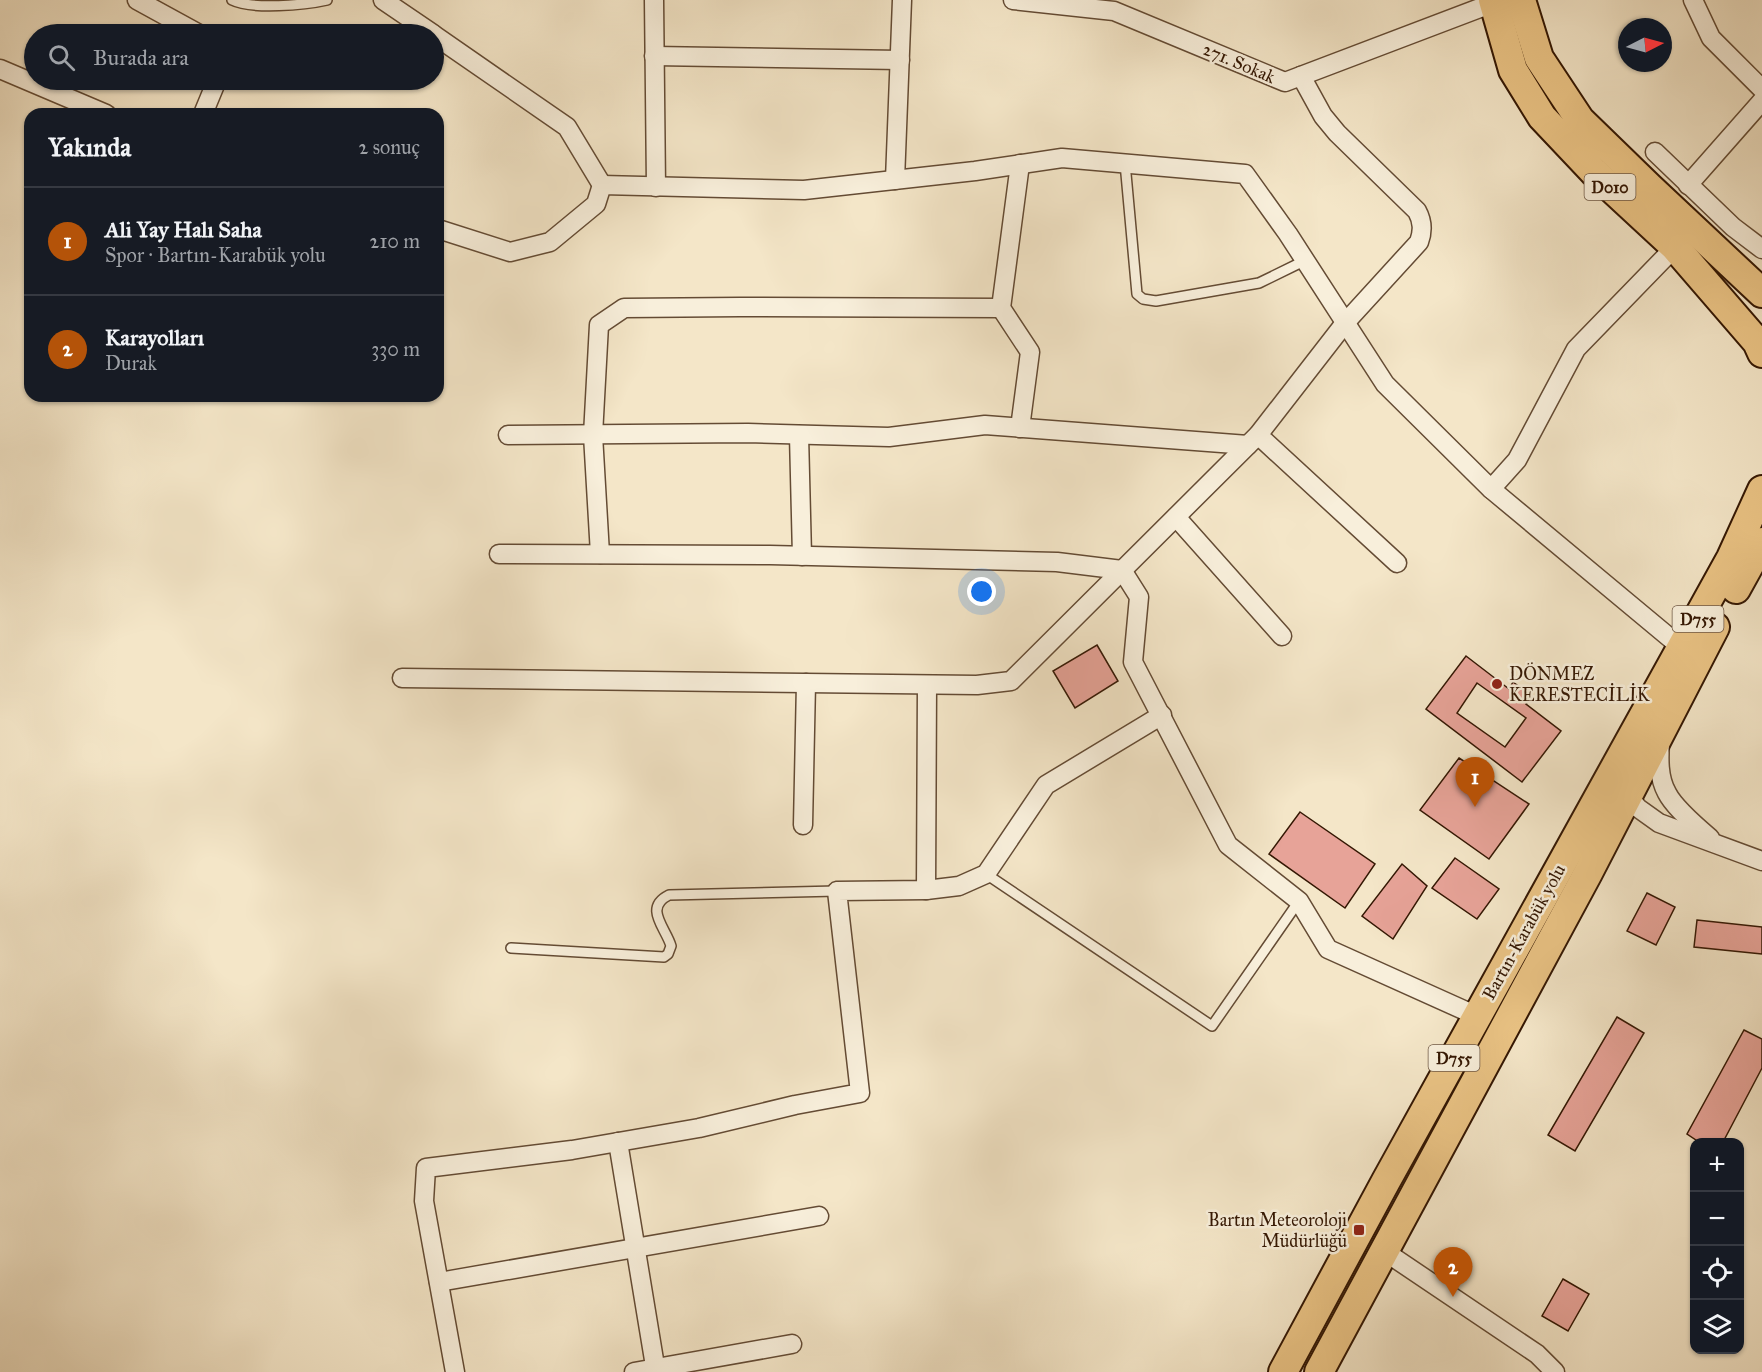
<!DOCTYPE html>
<html lang="tr">
<meta charset="utf-8">
<style>
:root{--surface:#171b24;--page:#242831;--text:#f1f3f6;--muted:#9ea1a6;--line:#363941;--accent:#b45309}
body{margin:0;font-family:"IM FELL Great Primer",serif;background:var(--page);color:var(--text)}
.controls{position:absolute;right:18px;bottom:18px;display:grid;overflow:hidden;border-radius:12px;box-shadow:0 2px 4px #0004}
.controls button{width:54px;height:54px;display:grid;place-items:center;padding:0;border:0;border-bottom:2px solid var(--line);background:var(--surface);color:var(--text);font:30px sans-serif}
.compass{position:absolute;left:1618px;top:18px;width:54px;height:54px;border-radius:50%;background:var(--surface);box-shadow:0 2px 4px #0004;rotate:84deg}
.you{position:absolute;left:982px;top:592px;width:21px;height:21px;margin:-15px;border:4px solid #fff;border-radius:50%;background:#1a73e8;box-shadow:0 0 0 9px #1a73e833}
.badge{display:grid;place-items:center;width:39px;height:39px;border-radius:50%;background:var(--accent);color:#fff;font-size:20px;font-weight:700}
.pin{position:absolute;translate:-50% -50px;filter:drop-shadow(0 2px 3px #0008)}
.pin::after{content:'';position:absolute;top:32px;width:21px;height:18px;background:inherit;clip-path:polygon(0 0,100% 0,50% 100%)}
.list{margin:0;padding:0;list-style:none}
h2{display:flex;justify-content:space-between;align-items:center;height:78px;margin:0;padding:0 24px;font-size:26px}
h2 small{font-size:20px;font-weight:400;color:var(--muted)}
.list li{display:grid;grid-template-columns:39px 1fr auto;gap:18px;align-items:center;box-sizing:border-box;height:108px;padding:0 24px;border-top:2px solid var(--line)}
.list b{display:block;font-size:22px;white-space:nowrap}
.list p{margin:0;font-size:20px;white-space:nowrap;color:var(--muted)}
.list em{font-size:20px;font-style:normal;color:var(--muted)}
.icon{flex:none;width:33px;height:33px;fill:none;stroke:currentColor;stroke-width:2;stroke-linecap:round;stroke-linejoin:round}
.map{position:relative;flex:none;width:1762px;height:1372px;overflow:hidden}
.search{position:absolute;background:var(--surface);box-shadow:0 2px 4px #0004;left:24px;top:24px;width:420px;height:66px;display:flex;align-items:center;gap:15px;box-sizing:border-box;padding:0 21px;border-radius:33px;color:var(--muted);font-size:22px}
.panel{position:absolute;background:var(--surface);box-shadow:0 2px 4px #0004;left:24px;top:108px;width:420px;height:294px;border-radius:18px}
.map>svg:first-child{display:block}
</style>
<div class="map">
<svg width="1762" height="1372" viewBox="0 0 1762 1372">
<rect width="100%" height="100%" fill="#f4e6c8"/>
<filter id="stains"><feTurbulence type="fractalNoise" baseFrequency=".00333" numOctaves="4"/><feColorMatrix values="0 0 0 0 .2 0 0 0 0 .09 0 0 0 0 .02 0 0 0 .5 -.17"/></filter>
<radialGradient id="worn" r=".72"><stop offset=".6" stop-color="#630" stop-opacity="0"/><stop offset="1" stop-color="#630" stop-opacity=".3"/></radialGradient>
<!-- building -->
<g fill="#e7a398" stroke="#341703" stroke-width="1.5" fill-rule="evenodd">
<path d="M1097,645l21,36 -43,27 -22,-37z"/>
<path d="M1466,656l43,33 4,-7 19,14 -6,8 35,27 -39,51 -96,-73zM1477,683l49,35 -21,29 -48,-34z"/>
<path d="M1459,758l70,46 -40,55 -69,-49z"/>
<path d="M1300,812l75,52 -30,44 -76,-54z"/>
<path d="M1455,858l44,31 -22,30 -45,-31z"/>
<path d="M1402,864l25,22 -34,53 -31,-23z"/>
<path d="M1647,893l28,14 -19,38 -29,-14z"/>
<path d="M1697,920l65,7v27l-68,-7z"/>
<path d="M1617,1017l27,16 -69,118 -27,-16z"/>
<path d="M1744,1030l18,9v29l-39,74h-24l-12,-8z"/>
<path d="M1563,1279l26,15 -21,37 -26,-15z"/>
</g>
<g fill="none" stroke-linecap="round" stroke-linejoin="round">
<defs>
<g id="service">
<path d="M232,0c20,10 73,5 95,0"/>
<path d="M1125,163l12,131 6,5 13,2 103,-18 47,-23"/>
<path d="M986,874l226,152 87,-125"/>
<path d="M511,948l153,9 4,-3 3,-8c-5,-18 -28,-38 -2,-51l168,-4"/>
</g>
<g id="minor">
<path d="M137,0l62,34"/>
<path d="M383,0l50,34"/>
<path d="M654,0l2,187"/>
<path d="M1013,0l101,11 171,71 208,-79"/>
<path d="M1693,0l18,38 51,51"/>
<path d="M434,35l133,92 35,58"/>
<path d="M654,56l246,4"/>
<path d="M0,69l106,45"/>
<path d="M203,114l14,-34"/>
<path d="M1655,152l78,75 29,22"/>
<path d="M895,180l7,-180"/>
<path d="M1688,185l74,-84"/>
<path d="M438,229l72,23 40,-10 46,-38 6,-19 202,5 171,-19 87,-13 183,16 43,60 97,150 106,105 26,-29 59,-111 99,-102"/>
<path d="M1020,428l10,-76 -29,-44 19,-144"/>
<path d="M508,435l240,-2 141,4 96,-12 263,20"/>
<path d="M799,435l3,121"/>
<path d="M1258,435l139,128"/>
<path d="M1491,489l191,159"/>
<path d="M1176,517l106,119"/>
<path d="M499,554l271,1 287,7 65,8 17,27 -6,65 95,183 71,56 29,48 149,67"/>
<path d="M600,554l-7,-119 6,-110 25,-17 116,-1 261,1"/>
<path d="M402,678l575,7 34,-4 247,-246 87,-112 74,-81c4,-11 4,-20 -2,-31l-80,-78 -14,-17 -22,-40"/>
<path d="M1660,740c-1,18 -2,37 7,53 7,14 30,34 43,45"/>
<path d="M1626,789l2,7 10,12 21,15 103,38"/>
<path d="M803,825l3,-142"/>
<path d="M926,890l1,-205"/>
<path d="M618,1142l38,230"/>
<path d="M1384,1251l153,103 18,18"/>
<path d="M439,1282l380,-66"/>
<path d="M455,1372l-31,-171 2,-33 146,-18 127,-22 96,-23 65,-12 -23,-202 89,-1 33,-4 27,-12 60,-89 116,-70"/>
<path d="M634,1372l158,-28"/>
</g>
<g id="trunk">
<path d="M1493,0l20,70 29,47 52,55 81,75 82,95 5,11"/>
<path d="M1521,0l18,58 41,62 69,67 113,106"/>
<path d="M1736,589l26,-47"/>
<path d="M1283,1372l103,-191 345,-623 31,-68"/>
<path d="M1319,1372l269,-499 127,-246"/>
</g>
</defs>
<!-- service casing -->
<use href="#service" stroke="#644b34" stroke-width="12"/>
<!-- minor casing -->
<use href="#minor" stroke="#644b34" stroke-width="21"/>
<!-- trunk casing -->
<use href="#trunk" stroke="#341703" stroke-width="32"/>
<!-- service -->
<use href="#service" stroke="#f8efdb" stroke-width="9"/>
<!-- minor -->
<use href="#minor" stroke="#f8efdb" stroke-width="18"/>
<!-- trunk -->
<use href="#trunk" stroke="#eac384" stroke-width="28"/>
</g>
<!-- markers -->
<g fill="#8f2418" stroke="#f8efdb" stroke-width="2">
<circle cx="1497" cy="684" r="6"/>
<rect x="1353" y="1224" width="12" height="12" rx="3"/>
</g>
<g text-anchor="middle" stroke-width="5" stroke-linejoin="round" paint-order="stroke">
<!-- shield labels -->
<g fill="#f8efdb" stroke="#6f5844" stroke-width="1.5">
<rect x="1584.5" y="174" width="51" height="26" rx="4.5"/>
<rect x="1672.5" y="606" width="51" height="26" rx="4.5"/>
<rect x="1428.5" y="1045" width="51" height="26" rx="4.5"/>
</g>
<g font-size="16" font-weight="bold" fill="#341703">
<text x="1610" y="193">D010</text>
<text x="1698" y="625">D755</text>
<text x="1454" y="1064">D755</text>
</g>
<!-- street labels -->
<g font-size="18" fill="#341703" stroke="#f8efdb">
<text transform="translate(1239 63) rotate(23)" y="6">271. Sokak</text>
<text transform="translate(1524 932) rotate(-61)" y="6">Bartın-Karabük yolu</text>
</g>
<!-- poi labels -->
<g font-size="18" fill="#341703" stroke="#f8efdb" text-anchor="start">
<text x="1509" y="680">DÖNMEZ<tspan x="1509" dy="21">KERESTECİLİK</tspan></text>
<text x="1347" y="1226" text-anchor="end">Bartın Meteoroloji<tspan x="1347" dy="21">Müdürlüğü</tspan></text>
</g>
</g>
<rect width="100%" height="100%" filter="url(#stains)"/>
<rect width="100%" height="100%" fill="url(#worn)"/>
</svg>
<div class="controls">
<button>+</button>
<button>−</button>
<button><svg class="icon" aria-label="locate" viewBox="0 0 24 24"><circle cx="12" cy="12" r="6"/><path d="M12 2v4M12 18v4M2 12h4M18 12h4"/></svg></button>
<button><svg class="icon" aria-label="layers" viewBox="0 0 24 24"><path d="M12 4l9 5-9 5-9-5zM3 14l9 5 9-5"/></svg></button>
</div>
<svg class="compass" viewBox="-18 -18 36 36"><path d="M0-13l5 13h-10z" fill="#e53935"/><path d="M0 13l5-13h-10z" fill="#9ea1a6"/></svg>
<div class="you"></div>
<div class="pin badge" style="left:1475px;top:807px">1</div>
<div class="pin badge" style="left:1453px;top:1297px">2</div>
<div class="search"><svg class="icon" aria-label="search" viewBox="0 0 24 24"><circle cx="10" cy="10" r="6"/><path d="M15 15l6 6"/></svg>Burada ara</div>
<section class="panel">
<h2>Yakında<small>2 sonuç</small></h2>
<ul class="list">
<li><span class="badge">1</span><div><b>Ali Yay Halı Saha</b><p>Spor · Bartın-Karabük yolu</p></div><em>210 m</em></li>
<li><span class="badge">2</span><div><b>Karayolları</b><p>Durak</p></div><em>330 m</em></li>
</ul>
</section>
</div>
